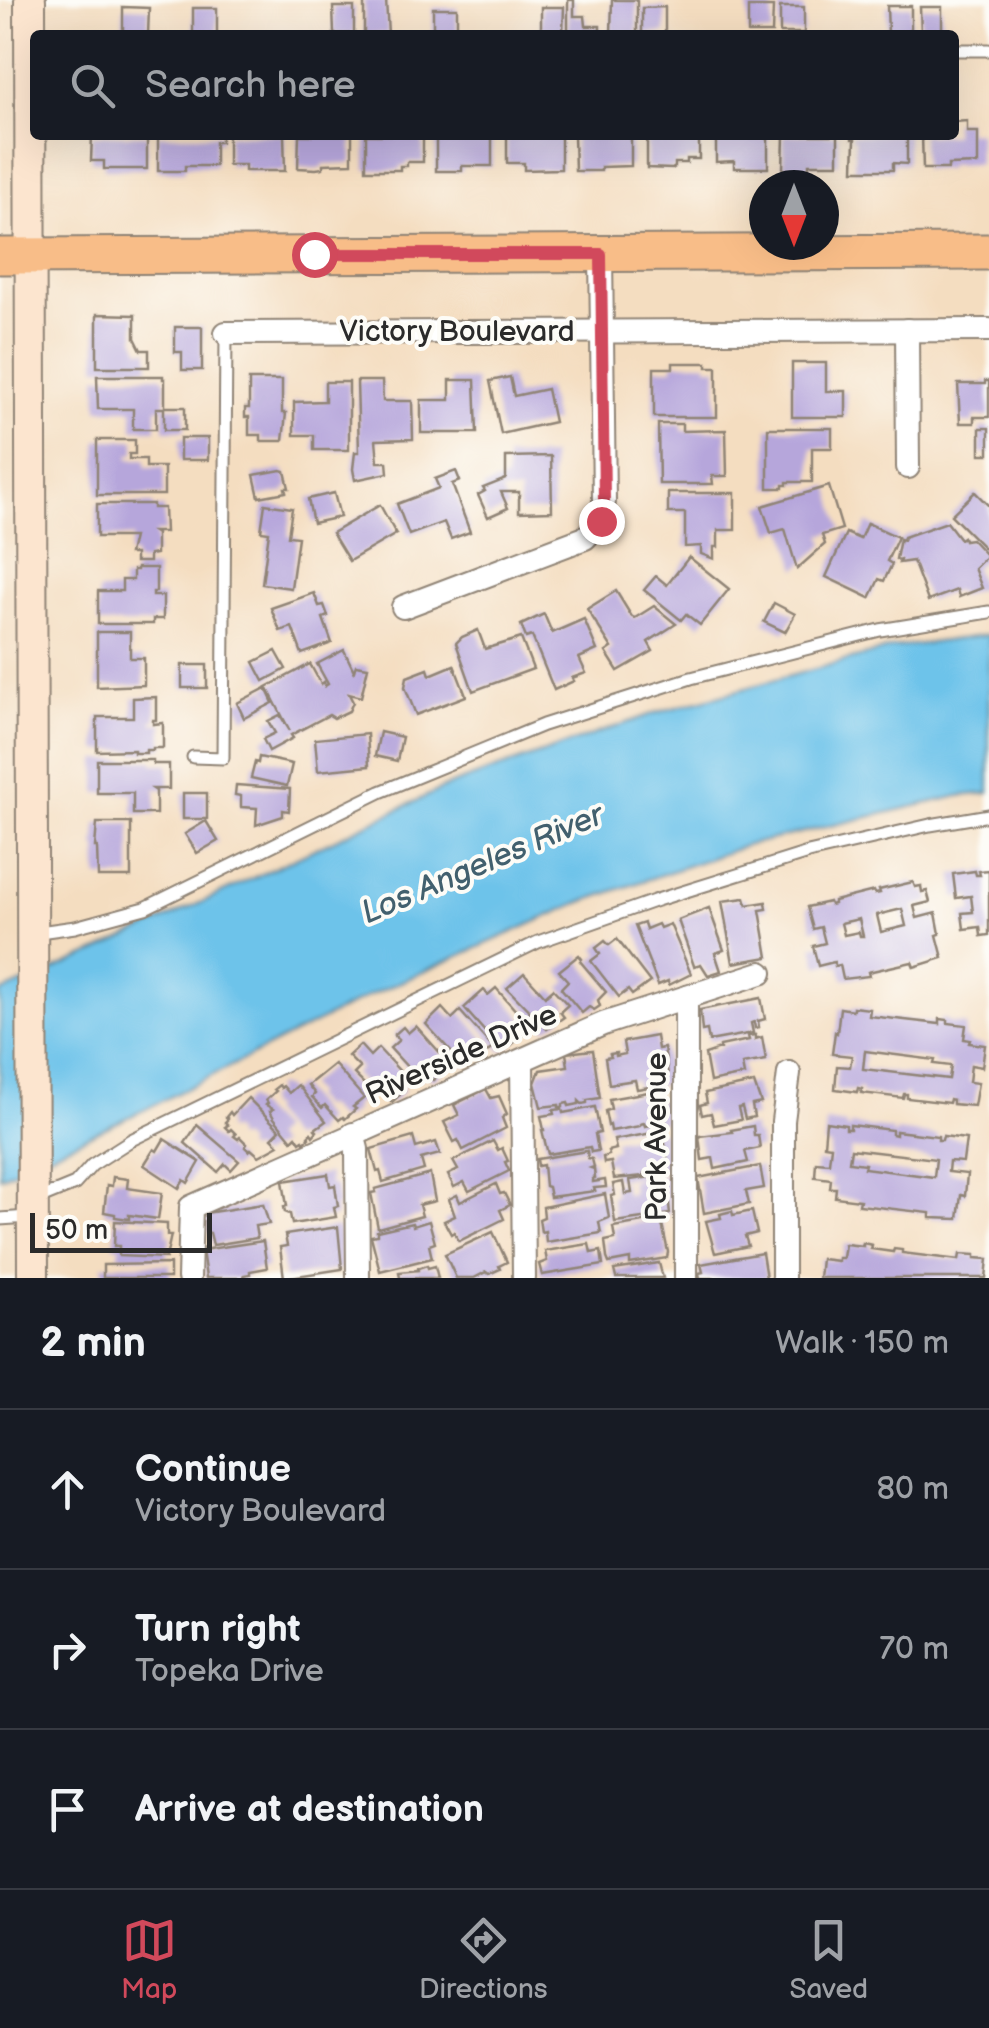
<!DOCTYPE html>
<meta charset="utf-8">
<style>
:root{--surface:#171b24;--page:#20242c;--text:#f1f3f6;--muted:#9ea1a6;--line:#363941;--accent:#d1495b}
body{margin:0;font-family:"Balsamiq Sans",sans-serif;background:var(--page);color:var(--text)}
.compass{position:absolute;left:749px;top:170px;width:90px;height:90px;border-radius:50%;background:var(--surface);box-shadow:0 10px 40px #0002;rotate:180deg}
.scale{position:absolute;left:30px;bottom:25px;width:182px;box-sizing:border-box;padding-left:10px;border:5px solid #2b2b2b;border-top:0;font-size:28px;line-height:35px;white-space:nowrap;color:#2b2b2b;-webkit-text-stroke:8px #fdfcf7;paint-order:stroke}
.stop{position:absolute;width:30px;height:30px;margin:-22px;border:8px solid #d1495b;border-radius:50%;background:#fff}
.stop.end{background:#d1495b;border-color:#fff;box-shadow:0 2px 10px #0008}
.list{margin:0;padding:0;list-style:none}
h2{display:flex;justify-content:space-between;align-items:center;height:130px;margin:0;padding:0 40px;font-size:42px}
h2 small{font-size:32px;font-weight:400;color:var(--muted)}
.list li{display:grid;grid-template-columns:65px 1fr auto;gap:30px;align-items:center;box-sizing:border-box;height:160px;padding:0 40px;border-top:2px solid var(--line)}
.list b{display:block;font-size:38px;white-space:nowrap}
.list p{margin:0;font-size:32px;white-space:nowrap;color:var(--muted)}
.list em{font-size:32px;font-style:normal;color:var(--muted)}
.icon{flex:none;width:55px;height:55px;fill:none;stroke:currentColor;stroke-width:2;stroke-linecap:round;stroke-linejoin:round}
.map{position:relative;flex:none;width:989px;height:1278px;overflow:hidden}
.search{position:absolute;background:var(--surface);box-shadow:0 10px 40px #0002;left:30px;right:30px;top:30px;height:110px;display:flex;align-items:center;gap:25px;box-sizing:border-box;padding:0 35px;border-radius:10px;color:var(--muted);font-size:38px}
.sheet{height:610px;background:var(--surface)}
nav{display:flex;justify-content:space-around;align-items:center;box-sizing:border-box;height:140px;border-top:2px solid var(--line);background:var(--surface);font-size:28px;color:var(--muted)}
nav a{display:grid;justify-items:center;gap:5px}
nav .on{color:var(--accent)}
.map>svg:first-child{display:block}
</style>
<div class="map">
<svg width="989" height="1278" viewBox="0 0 989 1278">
<rect width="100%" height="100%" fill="#fdfcf7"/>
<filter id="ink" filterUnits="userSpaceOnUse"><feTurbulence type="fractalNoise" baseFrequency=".01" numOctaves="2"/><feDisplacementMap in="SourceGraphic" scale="20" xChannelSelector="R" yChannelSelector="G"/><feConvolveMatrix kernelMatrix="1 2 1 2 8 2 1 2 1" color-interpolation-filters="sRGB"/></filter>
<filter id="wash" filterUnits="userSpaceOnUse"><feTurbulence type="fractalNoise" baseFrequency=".0048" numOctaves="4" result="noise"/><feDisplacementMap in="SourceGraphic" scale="40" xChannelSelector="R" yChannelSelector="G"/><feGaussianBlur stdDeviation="2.25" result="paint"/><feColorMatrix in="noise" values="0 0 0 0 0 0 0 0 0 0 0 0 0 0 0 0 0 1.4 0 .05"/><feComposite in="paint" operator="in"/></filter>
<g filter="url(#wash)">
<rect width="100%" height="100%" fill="#f4ddc0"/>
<!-- water -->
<path fill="#6dc3ea" stroke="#4c778a" stroke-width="2.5" d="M989,635v158l-30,3 -211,49 -172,59 -205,91 -229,116 -142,66v-184l98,-42 350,-165 207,-73 237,-65z"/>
<g id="blocks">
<!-- building -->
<g fill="#b6a6db" fill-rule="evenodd">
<path d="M364,0h22l2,34h-24z"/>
<path d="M568,0h6v16h11l1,10h14v9h-32z"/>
<path d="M612,0h25v34l-26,-1z"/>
<path d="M887,6h24v27h-23z"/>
<path d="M123,7l26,1 -1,27h-25z"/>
<path d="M333,7h21v27h-20z"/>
<path d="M541,7h23l-1,27 -22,-1z"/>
<path d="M665,7v26l-23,1v-26z"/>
<path d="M748,7h25l-1,26h-24z"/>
<rect x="780" y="7" width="24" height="26"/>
<path d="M920,7h22v26h-21z"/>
<rect x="193" y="8" width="24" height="27"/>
<rect x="433" y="8" width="24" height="26"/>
<path d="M967,121v11h11v32l-30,1v4h-25l-1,-34h32v-13z"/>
<path d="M92,135h55v34h-43v-8h-13z"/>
<path d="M158,135h63v7h-6v24h-30v5h-27z"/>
<path d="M228,135h56l1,36h-40v-6h-17z"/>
<path d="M299,135h53v28l-29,1v4l-7,1 -18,-1z"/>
<path d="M366,135h57v27h-16v4h-7v4h-34z"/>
<path d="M436,135h56v31h-30v5h-26z"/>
<path d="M507,135h54v34l-37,1v-7h-17z"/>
<path d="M574,135h57v31l-30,1v4h-26z"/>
<path d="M647,135h52v24h-12v4h-12v4l-3,2 -25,-1z"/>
<path d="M716,135h52v33h-34v-7l-18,1z"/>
<path d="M784,135h54v29h-29v4l-8,2 -18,-1z"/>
<path d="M852,135h55v29l-14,-1v7h-39l1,-31h-3z"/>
<path d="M97,314l38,1v23l6,12h8v17h-52z"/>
<path d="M175,327h27v43h-20v-18h-7z"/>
<path d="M673,363h34v4h10v50h-63v-49h19z"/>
<path d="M792,363h34v28h20v26h-54z"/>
<path d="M97,376h66v3h2v28h20v23h-21v-22h-8v21h-23v-20h-35z"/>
<path d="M510,377l4,19 33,-7 7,33 -53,12 -11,-53z"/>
<path d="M249,380h33v33h4l-3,28h-22v-6h-12v-18h-4v-9h4z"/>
<path d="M450,380h25l2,53h-56v-33h29z"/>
<path d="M357,381h25l1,20h29l1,38 -37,1 2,22h9l1,11 -33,7 -2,-11 2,-17h4z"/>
<path d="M985,381h4v36h-15v6h-14l-2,-39h27z"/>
<path d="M325,382h24v68h-35v-15h-20v-33l31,-1z"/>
<path d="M658,424h24v7l44,-1 1,46h-15l1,8h-54z"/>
<path d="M768,428h64v20h-20v34h-25v3h-4v3h-15z"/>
<rect x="980" y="428" width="9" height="26"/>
<rect x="180" y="438" width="28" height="22"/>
<path d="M97,440h38v14h-6v5h17v8h18v28h-67z"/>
<path d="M551,456l1,55 -33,1v-20h-18l7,16 -20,9 -10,-22 7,-4 -2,-3 23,-9v-22z"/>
<path d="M281,470l4,1 4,17h-4l1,4 -27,5 -5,-22z"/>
<path d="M456,471l4,10 -8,3 18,48 -19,7 -7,-17 -35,13 -12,-31 42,-16 -4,-9z"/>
<path d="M829,486l13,43 -20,6 3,9 -28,25 -12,-40 -14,4 -9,-27z"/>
<path d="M975,492l14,14v47l-38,-38z"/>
<path d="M334,493l6,24 -27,6 -5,-24z"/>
<path d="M668,493h67v37h-17v17h-4v12l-13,-5v-8l-16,1v-34h-17z"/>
<path d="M97,504h56v4h11l1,24h-12l3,2v20l-7,1v7h-14v-8h-6l4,-17h-36z"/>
<path d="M265,504l27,4 -4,28 10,1 -7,51 -29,-4 7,-52 -8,-1z"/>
<path d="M380,505l16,29 -47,27 -17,-28z"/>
<path d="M947,522l13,17 3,-2 1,3 7,-1 16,17 -13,12 8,20 -23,9 -2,-7 -29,11 -15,-40 -14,2 1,-3 -4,-1 4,-20 3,1 1,-3z"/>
<path d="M867,523l31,14 -11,24 5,3 -8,17 -5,-2 -9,19 -44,-21 20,-44 14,6z"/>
<path d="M689,557l40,32 -29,36 -14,-11 -5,6 -37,-30 12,-14 11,9z"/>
<path d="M137,568h19v24h-3v4h10v23h-10v5h-55v-33h24v-11h11v-10h4z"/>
<path d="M616,591l16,26 3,1 19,-12 22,18 -28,18 5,9 -35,20 -12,-19 6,-4 -25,-39z"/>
<path d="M314,593l5,13 5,-1 4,11 -5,2 9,25 -30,11 -10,-27 -12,4 -9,-23z"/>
<path d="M774,603l21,11 -10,18 -21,-10z"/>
<path d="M544,614l8,19 32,-14 13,31 -18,8 7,15 -14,5 2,3 -20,9 -22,-54 -6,2 -5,-13z"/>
<path d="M478,630l7,19 36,-11 12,31 -60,22 -17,-48 6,-6z"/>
<path d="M97,632h33v26h14v27l-47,2z"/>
<path d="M344,650l10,21 2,-6 12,2 -7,30 -12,-3 4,8 -4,9 -15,7 -5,-3 -38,20 2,3 -24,13 -6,-12 12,-6 -7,-12 12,-6 10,16 -23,-44 43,-23 11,20 3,-2 1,4 3,-2 -11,-20z"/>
<path d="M276,651l10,18 -22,12 -10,-19z"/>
<rect x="182" y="665" width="25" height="23"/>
<path d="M454,665l12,31 -50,19 -11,-28 2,-10 21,-8 2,6z"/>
<path d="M266,688l7,15 -29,15 -7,-15z"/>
<path d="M156,697v23h-3v4l10,-1v25h-10v2h-7v3h-12v-3l-37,1v-34h36v-19z"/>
<path d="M380,732l22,5 -5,24 -22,-5z"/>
<path d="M367,734l2,32 -51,5 -3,-32z"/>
<path d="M259,757l33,7 -5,22 -36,-8 4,-16 3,1z"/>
<path d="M97,760h56v4h16v25h-16l3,2v23h-23v-21h-36z"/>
<path d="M236,785l54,4 -1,22 -6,-1v6l-27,9 1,-17 -16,-1v-11l-6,-1z"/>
<rect x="183" y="793" width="24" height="26"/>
<path d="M206,821l12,20 -21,12 -12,-19z"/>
<path d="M97,823h34v54h-33l-1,-30h-2z"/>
<path d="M989,870v65l-8,1 -1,-9 -16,2 -2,-16 11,-1 -2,-16 -15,2 -3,-24 22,-3 1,4h4l-1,-4z"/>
<path d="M913,882l2,5 6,-1 1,6 5,-1 3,11 -16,4 3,12 19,-5 4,21 -3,1 6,23 -29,9 -2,-5 -44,10 1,4 -26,3 -3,-14 -5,1 -1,-4 -16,4 -5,-20 12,-3 -4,-16 -8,2 -6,-22 22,-5 1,3 4,-1v-3l40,-10 1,3 5,-1 -1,-3zM902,909l4,17 -25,6 -4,-17zM859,919l4,17h-3l-1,-4 -15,3 -3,-12z"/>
<path d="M745,898l2,7 19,-3 1,7 -7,1 8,47 -35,6 -11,-62z"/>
<path d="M709,908l15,42 -9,3 6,18 -13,4 -7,-11 -7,2 -16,-46z"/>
<path d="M644,923l2,6 12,-5 2,4 10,-4 21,50 -22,11 -1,-4 -10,4 -23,-59z"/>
<path d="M617,939l33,43 -18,13 -4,-5 -9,7 -28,-36 9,-7 -4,-6 9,-7 4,4z"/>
<path d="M579,955l3,4 -2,2 26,31 -8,8 2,6 -6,4 -5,-3 -7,6 -21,-25 7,-7 -9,-10z"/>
<path d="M524,973l21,23 8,-7 15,16 -8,7 4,5 -17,12 -40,-41z"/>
<path d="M496,988l35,40 -23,20 -6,3 -38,-43 20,-18 4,5z"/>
<path d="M761,998l4,21 -7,2 1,6 -4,1 -1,-6 -3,1 2,10 -44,8 -2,-11 -5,1 -2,-21z"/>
<path d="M853,1007l17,2 -1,7 71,8v-5l8,1v3l18,2 -2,14 6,1 -1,3 16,2 -3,22 -11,-2 -2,17 9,1 -4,23 -21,-2v-4l-3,-1 -1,4 -42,-5v-4h-3l-1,4 -42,-5 1,-4 -4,-1 -1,4 -22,-3 2,-23 13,1 2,-11 -20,-2 3,-22 2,1 3,-25 13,2zM865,1051l70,9 -1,4 17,2 -2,13 -86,-10z"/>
<path d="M442,1008l10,11 8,-8 33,37 -28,19 -39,-43z"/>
<path d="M416,1026l35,39 -18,15 -7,-7 -7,7 -29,-32 9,-8 -5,-5 9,-8 5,6z"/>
<path d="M755,1035v4l7,-2 4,23 -24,4 2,11 -34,7 -5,-28 15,-5v-3l29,-6 -1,-4z"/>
<path d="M656,1036l2,13 6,-1 4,26 -3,1 2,9 -30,5 -2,-9 -26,4 -4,-26 6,-1 -1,-3 6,-1v3l9,-2 -2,-12z"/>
<path d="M360,1045l10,11 8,-8 30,32 -8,8 4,3 -12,11 -13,-13 -5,5 -20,-20 6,-6 -12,-12z"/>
<path d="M593,1050l7,48 -13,2v3l-5,1 -3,-3v3l-10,2 -1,-3 -5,1v3h-4v-2l-18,2 -6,-24 5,-13 28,-4 -2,-13z"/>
<path d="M334,1064l30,34 -11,9 3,2 -11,10 -2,-2 -4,3 -14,-15 -3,3 -10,-11 3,-3 -7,-9z"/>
<path d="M754,1083l7,20 -9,2 2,12 -9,2 -3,-12 -4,1 3,12 -27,5 -3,-12 -9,2 -2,-10 7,-2 -2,-10z"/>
<path d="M279,1085l2,3 2,-2 6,7 9,-8 28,36 -11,8 2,2 -4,5 -2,-3 -3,3 1,2 -5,4 -1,-2 -3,2 -4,-6 -4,4 -18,-22 -4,-7 3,-2 -7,-4 2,-2 -2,-3 10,-9 -2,-2z"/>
<path d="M486,1089l5,9 8,-2 8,18 -5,4 4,10 -43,22 -5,-10 -4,2 -10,-20 15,-7 -5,-10z"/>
<path d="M654,1091l2,11 9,-2 3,11 -4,1 2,10h-15l1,3 -7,1 -1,-3 -4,1v2l-29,5 -1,-6 -2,1 -3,-15 6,-2 -2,-10z"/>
<path d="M248,1098l32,32 -8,8 7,7 -20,11 -8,-7 -2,2 -4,-4 2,-3 -7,-7 -2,2 -4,-3 2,-2 -5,-5 -2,2 -4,-4 3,-2 -3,-3 3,-3 -2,-2 4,-5 2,3z"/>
<path d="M595,1107l5,26 -5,1 3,17 -7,1 -1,-5 -42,7 -6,-24h2l-3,-14 13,-2 -1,-4 9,-1 1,4z"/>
<path d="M826,1122l20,3v4h4v-4l42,5v4l4,1v-4l42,5v4h4l1,-4 23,3 -3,23 -14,-1 -1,11 19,2 -2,22 -4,-1 -3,24 -28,-1v-5l-71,-8 1,-5 -25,-3 1,-9h-6l1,-9 -16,-2 1,-15 13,1 2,-17 -7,-1zM851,1149l85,10 -2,18 -70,-9 1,-4 -16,-2z"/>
<path d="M197,1125l42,36 -8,9 -6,-6 -7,8 -33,-29z"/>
<path d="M753,1126l1,9h4l2,13 -15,3 3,11 -33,7 -2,-11 -11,2 -3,-24 33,-4 -1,-2z"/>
<path d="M663,1131l6,38 -25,4v3l-30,3 -3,-17 -7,1 -1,-6 6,-2 -1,-4 8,-2 -2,-9z"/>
<path d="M413,1137l3,11 20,-6 4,12 -19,5 3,11 -41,12 -3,-11 -3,1 -6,-23z"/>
<path d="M164,1139l36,23 -12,21 -4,-3 -5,8 -35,-23 10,-16 3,2z"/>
<path d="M493,1141l5,9 4,-2 6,13 -3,1 4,9 -40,20 -5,-9 -10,5 -6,-12 10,-5 -5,-9z"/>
<path d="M587,1151l1,7 4,1 2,8 -3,1 3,1 1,9h-2v4l12,-2 1,7 -12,1 1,3 -45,6 -2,-10 -3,-1 -2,-21 -5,1 -1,-7z"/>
<path d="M760,1166l4,22 -18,3 3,13 -45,9 -6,-35z"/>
<path d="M328,1174l2,12 5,-1 3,21 -4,1 2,10 -44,7 -2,-10 -5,-2 -1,-5 3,-1 -4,-25z"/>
<path d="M430,1174l5,27 -16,4 3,11 -44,12 -7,-35 5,-1 -1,-3z"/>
<path d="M666,1175l4,39 -55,8 -4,-26 4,-1 -2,-11 10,-2 2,12 7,-1 -2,-13z"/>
<path d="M113,1177l15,2 -1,9 35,5 -4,26 -29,-4v4l-14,-2v-3l-11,-2 3,-27 5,1z"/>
<path d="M496,1184l4,10 4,-1 6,12 -10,5 4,9 -45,22 -5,-9 -3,2 -7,-13 11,-5 -6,-17 8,-4 3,7z"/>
<path d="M605,1194l4,24 -10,4 2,11 -55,9 -1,-11 -4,1 -2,-13 5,-2 -1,-10z"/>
<path d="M263,1204l6,20 -14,2 2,12 -44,7 -3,-12 -3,-1 -1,-19z"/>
<path d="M732,1211l1,4 19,-4 5,22 -12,3 3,10 -33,7 -9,-32 15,-3 -1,-4z"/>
<path d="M661,1219l7,33 -1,6 -37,6v-5l-21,4 -2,-5 -2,-17 10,-2 -2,-12z"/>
<path d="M115,1221l52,3v11h4l-5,23 -47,-2v-10h-5z"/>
<path d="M429,1221l6,22 -6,2 3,13 -52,13 -9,-35 6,-1v-4l35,-8 1,3z"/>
<path d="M338,1227l4,42 -58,9 -4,-31 7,-1 -2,-11z"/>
<path d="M493,1232l14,30 -8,4 1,3 -11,5 -3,-2 -12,6h-18l-11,-24z"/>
<path d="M263,1241l4,27 -17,3v3l-6,1 1,3h-39l-4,-28z"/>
<path d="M863,1243l9,2 -1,4 22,3 1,-3 8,1v3l57,7 1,-6 15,1v3l13,1 -2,19h-167l2,-19 17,2v-3h5l2,-14 18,2z"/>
<path d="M589,1244l2,9 10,-2 2,14 -61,10 -3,-11 8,-3 -2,-10z"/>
<path d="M762,1253l4,25h-66l-1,-5 4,-1 -2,-8z"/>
<path d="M659,1263l4,15h-47l-2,-8z"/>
<path d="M170,1264v14h-67v-13z"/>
<path d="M427,1265l1,3 7,-2 3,12h-38l-1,-6 19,-2v-2z"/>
</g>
</g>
</g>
<g filter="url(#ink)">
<use href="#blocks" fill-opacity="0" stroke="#908476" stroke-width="2.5"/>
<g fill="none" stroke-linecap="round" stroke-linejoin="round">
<defs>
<g id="lane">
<path d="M954,50h35"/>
<path d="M193,757l30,1 3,-425"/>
<path d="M32,933l43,-6 70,-19 235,-116 163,-67 148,-47 189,-48 109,-18"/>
<path d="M36,1200l39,-16 17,-19 39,-25 407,-198 119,-42 151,-47 122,-28 59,-10"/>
<path d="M0,1219l29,-2"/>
</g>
<g id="street">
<path d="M907,330l1,137"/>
<path d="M226,333l763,-3"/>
<path d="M403,607l182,-69 16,-17 3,-20 -3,-248"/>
<path d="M686,997v281"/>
<path d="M522,1061l2,217"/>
<path d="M353,1134l4,15 1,129"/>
<path d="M189,1278l2,-71 412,-183 158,-51"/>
<path d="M783,1278v-157l6,-48"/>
</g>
<path id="secondary" d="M30,0l3,1278"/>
<path id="primary" d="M0,256l989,-4"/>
</defs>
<!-- lane casing -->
<use href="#lane" stroke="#908476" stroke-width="15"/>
<!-- street casing -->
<use href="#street" stroke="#908476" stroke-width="26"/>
<!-- secondary casing -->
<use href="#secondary" stroke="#908476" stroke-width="34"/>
<!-- primary casing -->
<use href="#primary" stroke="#908476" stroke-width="39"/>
<!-- lane -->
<use href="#lane" stroke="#fff" stroke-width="11"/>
<!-- street -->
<use href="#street" stroke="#fff" stroke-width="22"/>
<!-- secondary -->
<use href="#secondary" stroke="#fce5cf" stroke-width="30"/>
<!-- primary -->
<use href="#primary" stroke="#f8bd88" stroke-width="35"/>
</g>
</g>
<g fill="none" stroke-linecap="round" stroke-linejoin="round" filter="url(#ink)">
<!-- route -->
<path stroke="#d1495b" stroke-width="12" d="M314,254h287l3,247 -3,20"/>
</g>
<g text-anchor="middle" stroke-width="8" stroke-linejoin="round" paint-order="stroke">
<!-- street labels -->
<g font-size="30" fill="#2b2b2b" stroke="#fdfcf7">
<text x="457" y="341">Victory Boulevard</text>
<text transform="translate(461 1054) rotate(-24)" y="10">Riverside Drive</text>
<text transform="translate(656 1137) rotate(-90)" y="10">Park Avenue</text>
</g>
<!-- water labels -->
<g font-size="32" font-style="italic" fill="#42606e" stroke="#fdfcf7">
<text transform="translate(482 863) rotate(-23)" y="11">Los Angeles River</text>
</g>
</g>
</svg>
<svg class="compass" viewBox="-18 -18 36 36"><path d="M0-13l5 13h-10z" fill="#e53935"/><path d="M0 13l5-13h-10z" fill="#9ea1a6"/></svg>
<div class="scale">50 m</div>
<div class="stop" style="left:314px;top:254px"></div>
<div class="stop end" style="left:601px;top:521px"></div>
<div class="search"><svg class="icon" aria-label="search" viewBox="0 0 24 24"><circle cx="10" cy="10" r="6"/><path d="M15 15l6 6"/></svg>Search here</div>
</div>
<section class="sheet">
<h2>2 min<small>Walk · 150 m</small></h2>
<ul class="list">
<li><svg class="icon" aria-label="ahead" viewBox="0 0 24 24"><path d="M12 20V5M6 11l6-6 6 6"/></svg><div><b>Continue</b><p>Victory Boulevard</p></div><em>80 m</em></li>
<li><svg class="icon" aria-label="right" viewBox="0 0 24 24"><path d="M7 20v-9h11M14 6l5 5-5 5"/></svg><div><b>Turn right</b><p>Topeka Drive</p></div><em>70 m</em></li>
<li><svg class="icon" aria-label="arrive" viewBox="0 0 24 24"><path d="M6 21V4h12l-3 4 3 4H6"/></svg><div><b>Arrive at destination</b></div></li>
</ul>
</section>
<nav>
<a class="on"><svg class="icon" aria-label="map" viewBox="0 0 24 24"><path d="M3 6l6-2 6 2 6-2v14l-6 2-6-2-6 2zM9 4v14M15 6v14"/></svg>Map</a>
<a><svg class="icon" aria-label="directions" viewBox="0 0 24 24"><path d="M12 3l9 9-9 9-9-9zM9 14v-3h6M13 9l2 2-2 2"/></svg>Directions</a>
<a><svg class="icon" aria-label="saved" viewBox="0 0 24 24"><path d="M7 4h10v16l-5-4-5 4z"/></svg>Saved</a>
</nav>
